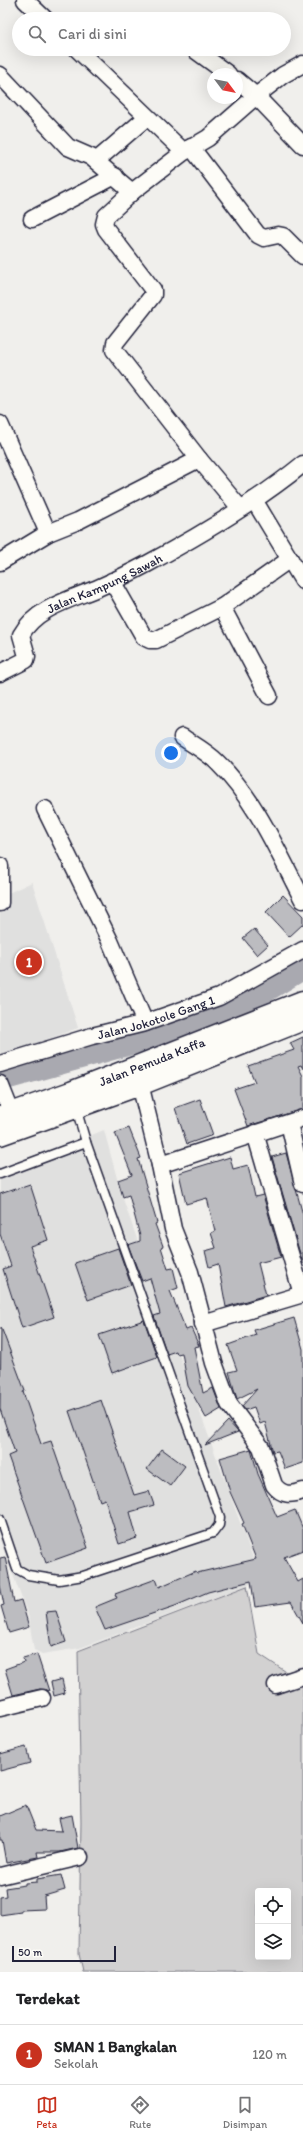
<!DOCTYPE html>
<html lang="id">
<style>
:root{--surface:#fff;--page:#f2f2f2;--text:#202124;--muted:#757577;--line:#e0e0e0;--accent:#c8321e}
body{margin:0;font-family:Itim,sans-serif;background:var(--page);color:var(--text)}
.controls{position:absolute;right:12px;bottom:12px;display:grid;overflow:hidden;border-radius:4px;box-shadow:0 4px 16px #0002}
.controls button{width:36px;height:36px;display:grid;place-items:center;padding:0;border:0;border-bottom:1px solid var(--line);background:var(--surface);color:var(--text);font:20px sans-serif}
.compass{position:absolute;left:207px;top:68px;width:36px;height:36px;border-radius:50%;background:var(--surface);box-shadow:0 4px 16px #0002;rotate:122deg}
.scale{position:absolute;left:12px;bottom:10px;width:104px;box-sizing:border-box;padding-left:4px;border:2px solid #22223b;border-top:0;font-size:11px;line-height:14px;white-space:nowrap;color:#22223b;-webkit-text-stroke:3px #fdfcf7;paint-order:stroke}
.you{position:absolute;left:171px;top:753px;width:14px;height:14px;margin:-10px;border:3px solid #fff;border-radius:50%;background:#1a73e8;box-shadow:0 0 0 6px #1a73e833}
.badge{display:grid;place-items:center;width:26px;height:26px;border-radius:50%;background:var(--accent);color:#fff;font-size:13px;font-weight:700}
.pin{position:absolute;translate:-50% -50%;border:2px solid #fff;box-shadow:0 1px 4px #0006}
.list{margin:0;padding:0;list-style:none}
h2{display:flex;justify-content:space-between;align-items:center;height:52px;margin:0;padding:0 16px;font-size:17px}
h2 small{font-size:13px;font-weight:400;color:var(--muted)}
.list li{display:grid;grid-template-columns:26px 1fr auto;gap:12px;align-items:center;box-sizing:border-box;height:60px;padding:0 16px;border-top:1px solid var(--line)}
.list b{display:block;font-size:15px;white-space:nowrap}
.list p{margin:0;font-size:13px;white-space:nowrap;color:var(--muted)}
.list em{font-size:13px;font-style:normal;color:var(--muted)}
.icon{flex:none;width:22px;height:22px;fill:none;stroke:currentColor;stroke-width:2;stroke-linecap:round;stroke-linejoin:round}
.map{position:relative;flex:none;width:303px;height:1972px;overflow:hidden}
.search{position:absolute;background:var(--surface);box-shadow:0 4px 16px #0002;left:12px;right:12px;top:12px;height:44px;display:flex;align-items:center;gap:10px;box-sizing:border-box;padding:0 14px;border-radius:22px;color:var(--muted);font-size:15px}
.sheet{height:112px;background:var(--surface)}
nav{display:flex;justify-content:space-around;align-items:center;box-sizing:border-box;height:56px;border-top:1px solid var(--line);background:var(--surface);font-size:11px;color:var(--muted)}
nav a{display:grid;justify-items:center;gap:2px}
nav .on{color:var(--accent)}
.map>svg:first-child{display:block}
</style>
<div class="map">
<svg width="303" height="1972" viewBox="0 0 303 1972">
<rect width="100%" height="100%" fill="#f0efec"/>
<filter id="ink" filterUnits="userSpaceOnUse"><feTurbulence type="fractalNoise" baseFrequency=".025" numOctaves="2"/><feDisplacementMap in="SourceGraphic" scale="8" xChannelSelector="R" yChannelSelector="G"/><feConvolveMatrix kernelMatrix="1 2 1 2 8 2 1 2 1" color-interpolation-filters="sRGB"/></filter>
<g filter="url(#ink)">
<!-- built -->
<g fill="#e0e0df">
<path d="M32,882l46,146 -78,29v-160z"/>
<path d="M104,1130l17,63 17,49 123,338 -181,68 -38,6 -8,-4 -6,-35 -28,-75v-368z"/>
</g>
<!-- green -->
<path fill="#d2d1d1" stroke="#7a7a86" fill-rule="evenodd" d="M247,1586l12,68 44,29v289h-220l-4,-18 2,-132 -3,-171zM258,1891h30v66h-30z"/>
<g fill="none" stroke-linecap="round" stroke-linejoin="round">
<!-- river -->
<path stroke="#a9a9b0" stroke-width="25" d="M0,1079l161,-45 91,-36 51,-31"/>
</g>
<!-- building -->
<g fill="#bcbcc0" stroke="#22223b">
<path d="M283,895l20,21v8l-14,13 -23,-25z"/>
<path d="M254,929l14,16 -11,10 -14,-17z"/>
<path d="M303,1037v32l-2,-4 -3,1 5,10v33l-55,17 -14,-37 21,-7 -7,-16 46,-16 -4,-7z"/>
<path d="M200,1099l13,36 -26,9 -12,-36z"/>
<path d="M129,1128l12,30 -3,1 19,64 -2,1 8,22 -2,1 7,22 5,-1 5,20 -8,3 16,39 5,-2 8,18 -5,1 9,46 10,-5 8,21 -15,9 -18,-32 -6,-33 -5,1 -1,-3 -9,3 -13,-38 6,-2 -10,-36 -8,3 -14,-36 12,-4v-5l-11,-41 -6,2 -5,-17 14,-5 -17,-42z"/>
<path d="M286,1153l17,62v49l-31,-107z"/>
<path d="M230,1157l3,12 15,-4 7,32 8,-2 18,62 -23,6 8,32 -40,12 -8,-43 -9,3 -4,-16 11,-3 -5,-15 4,-2 -8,-33 -21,6 -7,-31z"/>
<path d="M30,1184l18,56 -18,6 24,71 -32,11 -19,-59 8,-3 -11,-32v-40z"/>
<path d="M118,1248l13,37 -43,15 -13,-37z"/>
<path d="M294,1318l9,31v114l-18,6 -7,-18 -5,1 -8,-30 -5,2 -6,-17 -9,3 -3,-4 15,-17 -20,10 -8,-27 8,-2 -9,-25 28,-10 -2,-5z"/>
<path d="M144,1320l13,37 -45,16 -13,-38z"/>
<path d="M1,1327l24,64 -2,1 18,52 10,-3 37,107 -42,15 -38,-107 7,-3 -15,-44z"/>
<path d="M101,1400l33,95 15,-4 5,14 -24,7 7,26 -18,6 -14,-45 -5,2 -31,-90z"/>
<path d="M228,1421l10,11 -33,13z"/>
<path d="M162,1449l23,17 -15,20 -23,-17z"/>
<path d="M251,1449l7,25 19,43 18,-7 8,19v21l-19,7 14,25 5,-3v44l-12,-21 -36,5 -4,-26 -43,11 -33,14 -70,24 -10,-23 22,-9 -2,-4 41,-15 3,8 37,-16 1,2 59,-14 -14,-35 2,-1 -14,-31 -10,-34z"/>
<path d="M5,1557l9,45 7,-2 8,27 -20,6 -8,-27 3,-1 -4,-20v-27z"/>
<path d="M56,1611l10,31 -15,5 -5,-35z"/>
<path d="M37,1654l12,37 -9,-2 -27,6 -8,-26 19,-7 -1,-4z"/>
<path d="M62,1679l3,14 -11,3 -3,-14z"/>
<path d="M26,1747l4,16 -30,8v-17z"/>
<path d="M26,1805l10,25 26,1 -3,-13 13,-3 6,33 -18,4h-23l1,5 -32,6 -4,-23h-2v-24z"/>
<path d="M61,1875l4,15 -21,6 1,13 -24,1v2l-21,3v-18l6,-1 -1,-8 20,-3v-2l12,-1v-3z"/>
</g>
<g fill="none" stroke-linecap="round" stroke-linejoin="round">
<defs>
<g id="service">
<path d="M0,1174l86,-32"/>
<path d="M0,1519l17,50 11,6 31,5 24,-4 130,-43 6,-8 1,-8 -134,-375 -10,-34"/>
</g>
<g id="minor">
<path d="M25,0l20,19"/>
<path d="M77,49l107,103"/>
<path d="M195,50l33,24"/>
<path d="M0,75l68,72 23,10 41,35"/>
<path d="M237,80l19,16 27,-21 20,-11"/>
<path d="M191,147l67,88 6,3 14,-3 5,1 20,20"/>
<path d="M96,161l51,-44"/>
<path d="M32,219l83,-43"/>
<path d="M0,424l48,109"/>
<path d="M199,459l-85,-109 1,-7 38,-48v-5l-47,-61 -2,-5 2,-8 26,-24 52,-40 24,-14 48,-42 47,49"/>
<path d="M254,500l49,81"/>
<path d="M0,562l48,-29 30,-12 121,-62 41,49"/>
<path d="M112,581l32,56 6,3h6l66,-33"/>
<path id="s1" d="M0,673l26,-13 1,-4 -6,-21c15,-28 52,-36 79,-48 16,-7 32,-15 47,-23 54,-29 108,-61 156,-100"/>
<path d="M269,696l-47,-89 68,-48"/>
<path d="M182,737c12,8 25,15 35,25 39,38 61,90 86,138"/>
<path d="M45,809l65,132 35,82"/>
<path d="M0,866v37"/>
<path id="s2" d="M0,1064l92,-28 53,-13 74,-26 84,-47"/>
<path d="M0,1084l12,30"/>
<path d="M140,1084l20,81 13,64 17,43 24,91 15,41 32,43 13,38c8,11 17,10 29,6"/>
<path d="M289,1123l14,61"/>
<path d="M255,1133l47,161"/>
<path d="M160,1165l143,-47"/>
<path d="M203,1324l100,-30"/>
<path d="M276,1685l27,-9"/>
<path d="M0,1708l42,-10"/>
<path d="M0,1876l80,-19"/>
</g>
<g id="trunk">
<path id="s3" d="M0,1118l71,-25 232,-91"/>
<path d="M0,1134l140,-50 163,-65"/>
</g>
</defs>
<!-- service casing -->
<use href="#service" stroke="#22223b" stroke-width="11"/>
<!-- minor casing -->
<use href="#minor" stroke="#22223b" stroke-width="19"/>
<!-- trunk casing -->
<use href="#trunk" stroke="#22223b" stroke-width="25"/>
<!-- service -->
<use href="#service" stroke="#fdfcf7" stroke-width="8"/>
<!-- minor -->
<use href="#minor" stroke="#fdfcf7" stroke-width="16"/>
<!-- trunk -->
<use href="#trunk" stroke="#fdfcf7" stroke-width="22"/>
</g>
</g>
<g text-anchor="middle" stroke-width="3" stroke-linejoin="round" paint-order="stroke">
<!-- street labels -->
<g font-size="13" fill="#22223b" stroke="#fdfcf7">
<text dy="5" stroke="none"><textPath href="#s1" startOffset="155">Jalan Kampung Sawah</textPath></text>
<text dy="5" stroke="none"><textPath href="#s2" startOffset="163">Jalan Jokotole Gang 1</textPath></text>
<text dy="5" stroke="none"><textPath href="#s3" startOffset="162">Jalan Pemuda Kaffa</textPath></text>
</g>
</g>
</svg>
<div class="controls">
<button><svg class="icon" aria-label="locate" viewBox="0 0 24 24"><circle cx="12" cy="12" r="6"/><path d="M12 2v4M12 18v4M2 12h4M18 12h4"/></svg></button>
<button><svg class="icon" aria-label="layers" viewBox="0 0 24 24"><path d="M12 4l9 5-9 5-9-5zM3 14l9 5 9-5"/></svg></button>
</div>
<svg class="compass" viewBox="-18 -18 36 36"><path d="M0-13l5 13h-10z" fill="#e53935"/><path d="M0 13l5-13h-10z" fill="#757577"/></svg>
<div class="scale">50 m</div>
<div class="you"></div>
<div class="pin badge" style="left:29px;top:962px">1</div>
<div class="search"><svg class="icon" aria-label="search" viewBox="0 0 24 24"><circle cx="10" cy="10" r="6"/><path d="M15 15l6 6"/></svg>Cari di sini</div>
</div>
<section class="sheet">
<h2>Terdekat<small></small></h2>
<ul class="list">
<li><span class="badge">1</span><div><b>SMAN 1 Bangkalan</b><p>Sekolah</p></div><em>120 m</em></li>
</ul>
</section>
<nav>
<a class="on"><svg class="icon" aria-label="map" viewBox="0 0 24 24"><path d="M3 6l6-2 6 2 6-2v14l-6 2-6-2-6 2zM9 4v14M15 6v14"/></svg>Peta</a>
<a><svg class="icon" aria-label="directions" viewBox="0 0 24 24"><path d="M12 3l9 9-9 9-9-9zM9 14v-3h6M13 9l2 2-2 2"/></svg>Rute</a>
<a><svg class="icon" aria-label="saved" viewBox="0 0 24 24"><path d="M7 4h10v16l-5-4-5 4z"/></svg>Disimpan</a>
</nav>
